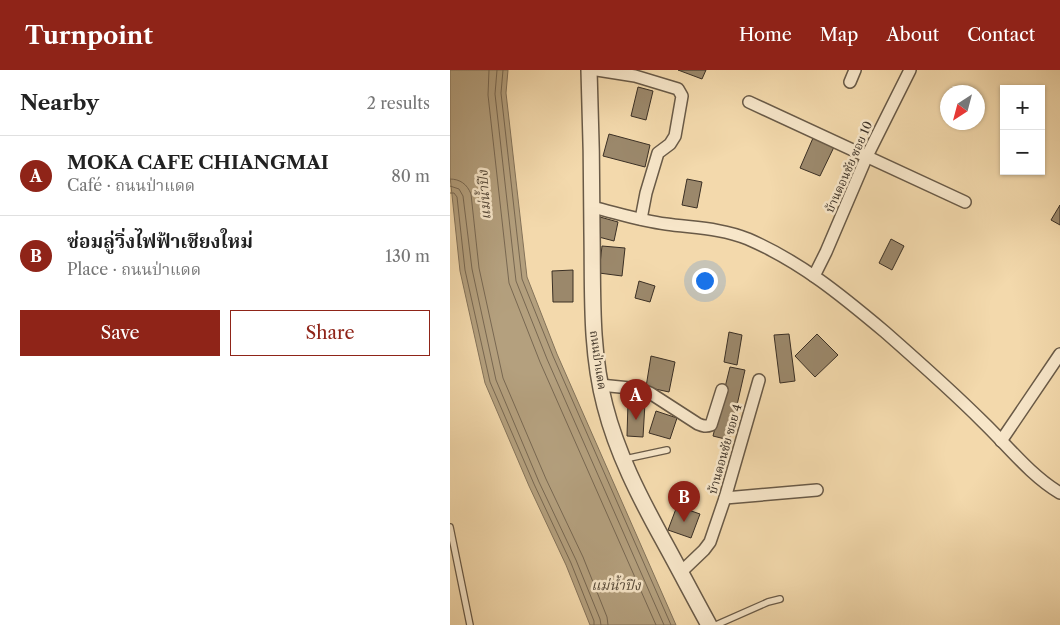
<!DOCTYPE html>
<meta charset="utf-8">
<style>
:root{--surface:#fff;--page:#f6f6f6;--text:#222;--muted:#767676;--line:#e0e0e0;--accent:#8f2418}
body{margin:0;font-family:"Libre Caslon Text","Noto Serif Thai",serif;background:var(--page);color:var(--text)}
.controls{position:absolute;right:15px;top:15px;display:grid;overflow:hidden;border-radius:0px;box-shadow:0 1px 4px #0004}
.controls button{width:45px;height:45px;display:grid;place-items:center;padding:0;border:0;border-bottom:1px solid var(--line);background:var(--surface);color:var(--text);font:25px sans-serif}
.compass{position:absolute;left:490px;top:15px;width:45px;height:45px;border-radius:50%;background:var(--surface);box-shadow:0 1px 4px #0004;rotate:216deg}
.you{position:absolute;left:254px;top:210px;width:18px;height:18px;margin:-12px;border:4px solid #fff;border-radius:50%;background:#1a73e8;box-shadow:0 0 0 8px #1a73e833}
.badge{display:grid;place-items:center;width:32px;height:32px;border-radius:50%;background:var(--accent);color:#fff;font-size:16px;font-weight:700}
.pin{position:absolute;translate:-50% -41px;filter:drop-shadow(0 1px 2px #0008)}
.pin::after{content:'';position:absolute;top:26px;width:18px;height:15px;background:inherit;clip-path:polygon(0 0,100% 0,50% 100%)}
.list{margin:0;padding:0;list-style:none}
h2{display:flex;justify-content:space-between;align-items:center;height:65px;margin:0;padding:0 20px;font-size:21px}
h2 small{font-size:16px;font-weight:400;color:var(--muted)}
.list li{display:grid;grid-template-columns:32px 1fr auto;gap:15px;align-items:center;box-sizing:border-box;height:80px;padding:0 20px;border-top:1px solid var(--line)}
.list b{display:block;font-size:19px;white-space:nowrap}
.list p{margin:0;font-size:16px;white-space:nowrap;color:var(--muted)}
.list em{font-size:16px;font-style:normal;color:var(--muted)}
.actions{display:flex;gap:10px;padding:15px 20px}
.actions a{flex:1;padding:11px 0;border:1px solid var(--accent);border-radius:0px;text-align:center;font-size:18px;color:var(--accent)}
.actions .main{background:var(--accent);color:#fff}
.map{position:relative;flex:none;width:610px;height:555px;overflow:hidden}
header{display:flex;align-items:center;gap:30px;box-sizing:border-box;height:70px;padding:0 25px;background:var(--accent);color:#fff}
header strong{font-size:24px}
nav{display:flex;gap:28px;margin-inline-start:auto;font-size:18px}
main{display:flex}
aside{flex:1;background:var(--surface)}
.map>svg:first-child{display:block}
</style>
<header>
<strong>Turnpoint</strong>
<nav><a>Home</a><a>Map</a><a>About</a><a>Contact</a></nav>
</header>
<main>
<aside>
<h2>Nearby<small>2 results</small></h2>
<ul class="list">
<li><span class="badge">A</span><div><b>MOKA CAFE CHIANGMAI</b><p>Café · ถนนป่าแดด</p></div><em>80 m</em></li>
<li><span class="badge">B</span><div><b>ซ่อมลู่วิ่งไฟฟ้าเชียงใหม่</b><p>Place · ถนนป่าแดด</p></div><em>130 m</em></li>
</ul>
<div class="actions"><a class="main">Save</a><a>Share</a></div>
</aside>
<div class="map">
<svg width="610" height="555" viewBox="0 0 610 555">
<rect width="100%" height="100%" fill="#f3d9ac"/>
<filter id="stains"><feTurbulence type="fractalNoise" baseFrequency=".004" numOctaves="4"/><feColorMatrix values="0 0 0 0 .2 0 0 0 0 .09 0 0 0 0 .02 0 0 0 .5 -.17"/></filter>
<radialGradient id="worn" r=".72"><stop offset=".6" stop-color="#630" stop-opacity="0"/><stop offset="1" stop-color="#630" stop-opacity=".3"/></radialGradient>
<!-- water -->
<path fill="#b4a07e" stroke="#84735a" d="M0,0h58l-2,23 21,184 30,77 119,271h-86l-24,-60 -37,-79 -44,-103 -25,-112 -10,-95z"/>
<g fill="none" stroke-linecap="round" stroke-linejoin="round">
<!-- shore -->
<g stroke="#786852" stroke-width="1">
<path d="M39,0l-1,25 21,188 31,79 116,263"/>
<path d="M47,0l-2,24 21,187 31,78 117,266"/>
<path d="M53,0l-2,23 21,186 31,77 118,269"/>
<path d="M0,109c10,0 17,5 21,15l8,74 24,110 43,101 37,78 24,60 1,8"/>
<path d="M0,116l9,3 4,7 9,73 24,111 43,102 37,78 24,59 1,6"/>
<path d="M0,123h4l3,4 8,73 25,112 44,102 37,79 23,58v4"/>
</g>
</g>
<!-- building -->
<g fill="#9b886b" stroke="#3b3025">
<path d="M228,0h28l-4,9z"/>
<path d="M188,17l15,4 -7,29 -15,-4z"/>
<path d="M159,64l41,11 -5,22 -42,-11z"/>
<path d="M363,68l21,9 -14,29 -20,-8z"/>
<path d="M237,109l15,3 -5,26 -15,-3z"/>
<path d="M610,135v20l-9,-5z"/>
<path d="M150,147l18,5 -4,19 -19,-5z"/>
<path d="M441,169l13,7 -12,24 -13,-7z"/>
<path d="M152,176l23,2 -3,28 -23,-3z"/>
<path d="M123,200v32h-20l-1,-31z"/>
<path d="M189,211l16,5 -5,16 -15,-4z"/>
<path d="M279,262l13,3 -5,30 -13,-3z"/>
<path d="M339,264l6,47 -15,2 -6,-48z"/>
<path d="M367,264l21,21 -23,22 -20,-21z"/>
<path d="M201,286l24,6 -6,30 -23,-5z"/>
<path d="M280,297l15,3 -16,70 -16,-4z"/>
<path d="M178,332l17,1 -2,34 -16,-1z"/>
<path d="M206,341l21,7 -7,21 -21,-6z"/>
<path d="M227,436l23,8 -9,24 -23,-8z"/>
</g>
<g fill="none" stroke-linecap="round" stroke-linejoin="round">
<defs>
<g id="service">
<path d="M175,389l42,-9"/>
<path d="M0,457l20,98"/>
<path d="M266,555l52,-23 12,-3"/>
</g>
<g id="minor">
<path d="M147,0l38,6 43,13 4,7 -7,40 -5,8 -12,9 -12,40 -5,26"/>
<path d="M400,12l5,-12"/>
<path d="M299,32l216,100"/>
<path d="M142,137c25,6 49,14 74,17 28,4 55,4 82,15 53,23 93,56 137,93 33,29 66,58 98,90 25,24 47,53 77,71"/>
<path d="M364,206l12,-24 41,-96 43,-86"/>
<path d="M150,315l40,4 10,4 48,31c5,2 8,3 13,1l11,-35"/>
<path d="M551,371l59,-87"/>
<path d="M275,428l92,-8"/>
<path d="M231,502l23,-22 6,-8 15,-44 34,-118"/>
</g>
<path id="tertiary" d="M139,0c2,54 3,109 3,163 1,59 -2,116 13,173 12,47 34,90 57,132 16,29 31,58 47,87"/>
</defs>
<!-- service casing -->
<use href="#service" stroke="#695a47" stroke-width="8"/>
<!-- minor casing -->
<use href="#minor" stroke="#695a47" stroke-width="14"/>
<!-- tertiary casing -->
<use href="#tertiary" stroke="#695a47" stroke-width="18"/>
<!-- service -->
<use href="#service" stroke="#f7e6c9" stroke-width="5.5"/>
<!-- minor -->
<use href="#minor" stroke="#f7e6c9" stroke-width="11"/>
<!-- tertiary -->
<use href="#tertiary" stroke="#f7e6c9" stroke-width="15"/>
</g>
<g text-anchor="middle" stroke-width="5" stroke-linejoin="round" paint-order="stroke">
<!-- street labels -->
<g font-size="12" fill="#3b3025" stroke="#f7e6c9">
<text transform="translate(399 97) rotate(-66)" y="4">บ้านดอนชัย ซอย 10</text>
<text transform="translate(148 290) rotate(82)" y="4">ถนนป่าแดด</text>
<text transform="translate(275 379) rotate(-74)" y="4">บ้านดอนชัย ซอย 4</text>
</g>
<!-- water labels -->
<g font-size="14" font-style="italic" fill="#594c3b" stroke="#f7e6c9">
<text transform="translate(34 125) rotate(-94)" y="5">แม่น้ำปิง</text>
<text x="166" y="520">แม่น้ำปิง</text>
</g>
</g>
<rect width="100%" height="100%" filter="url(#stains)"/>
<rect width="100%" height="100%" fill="url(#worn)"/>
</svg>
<div class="controls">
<button>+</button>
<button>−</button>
</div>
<svg class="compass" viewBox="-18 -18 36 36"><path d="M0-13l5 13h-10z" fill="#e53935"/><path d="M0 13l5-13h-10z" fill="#767676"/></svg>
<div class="you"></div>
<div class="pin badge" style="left:186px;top:350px">A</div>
<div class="pin badge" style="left:234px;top:452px">B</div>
</div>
</main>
